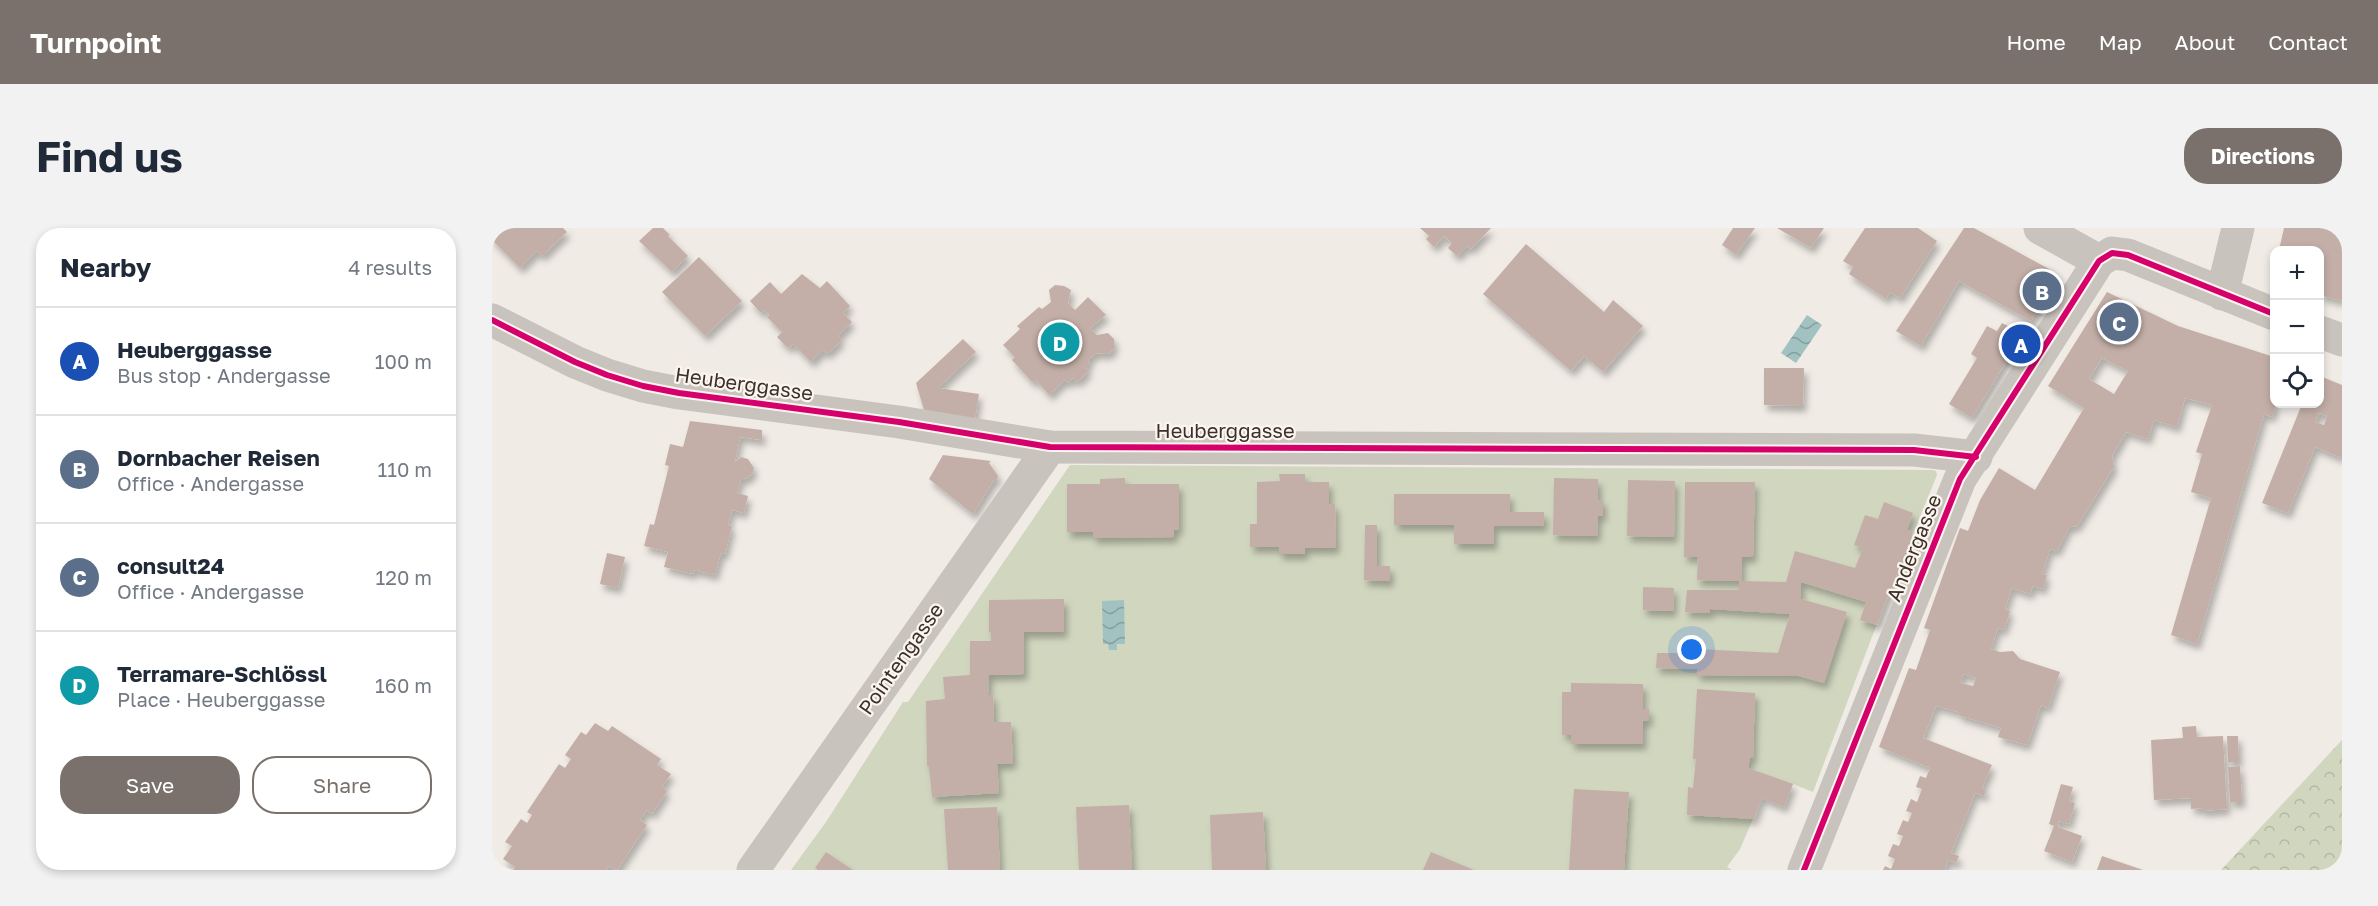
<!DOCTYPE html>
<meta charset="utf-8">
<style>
:root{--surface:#fff;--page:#f2f2f3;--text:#1f2937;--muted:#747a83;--line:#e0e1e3;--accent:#7a716c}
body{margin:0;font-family:"Golos Text",sans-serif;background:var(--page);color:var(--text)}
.controls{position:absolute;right:18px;top:18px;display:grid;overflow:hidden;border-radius:12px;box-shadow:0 3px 9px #0003}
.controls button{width:54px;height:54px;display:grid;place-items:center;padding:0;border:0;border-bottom:2px solid var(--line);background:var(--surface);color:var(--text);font:30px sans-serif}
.you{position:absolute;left:1200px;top:422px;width:21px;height:21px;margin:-15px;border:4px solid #fff;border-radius:50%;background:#1a73e8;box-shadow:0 0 0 9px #1a73e833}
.badge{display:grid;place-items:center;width:39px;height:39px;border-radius:50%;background:var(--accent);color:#fff;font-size:20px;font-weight:700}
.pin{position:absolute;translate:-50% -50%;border:3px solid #fff;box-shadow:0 2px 6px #0006}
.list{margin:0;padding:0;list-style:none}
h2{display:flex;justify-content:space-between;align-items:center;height:78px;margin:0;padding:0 24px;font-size:26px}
h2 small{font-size:20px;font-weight:400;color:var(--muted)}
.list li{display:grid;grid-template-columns:39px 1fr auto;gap:18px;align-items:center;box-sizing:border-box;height:108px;padding:0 24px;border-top:2px solid var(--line)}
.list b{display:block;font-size:22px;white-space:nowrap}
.list p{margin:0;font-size:20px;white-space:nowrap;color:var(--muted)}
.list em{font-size:20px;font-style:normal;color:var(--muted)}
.actions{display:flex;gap:12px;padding:18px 24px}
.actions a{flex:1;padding:14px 0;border:2px solid var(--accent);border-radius:24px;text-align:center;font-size:21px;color:var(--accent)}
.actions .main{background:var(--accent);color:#fff}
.icon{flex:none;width:33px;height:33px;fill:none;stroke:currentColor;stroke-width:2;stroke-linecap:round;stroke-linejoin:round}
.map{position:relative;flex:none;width:1850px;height:642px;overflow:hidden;border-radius:24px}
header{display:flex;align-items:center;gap:36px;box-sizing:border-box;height:84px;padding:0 30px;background:var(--accent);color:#fff}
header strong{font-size:28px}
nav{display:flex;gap:33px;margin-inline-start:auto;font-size:21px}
.intro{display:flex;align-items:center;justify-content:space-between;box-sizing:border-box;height:144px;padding:0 36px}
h1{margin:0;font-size:42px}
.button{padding:15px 27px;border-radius:24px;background:var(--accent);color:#fff;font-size:21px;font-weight:700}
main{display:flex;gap:36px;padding:0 36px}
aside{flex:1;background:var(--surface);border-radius:24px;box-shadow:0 3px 9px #0003}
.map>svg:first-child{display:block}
</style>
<header>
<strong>Turnpoint</strong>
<nav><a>Home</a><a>Map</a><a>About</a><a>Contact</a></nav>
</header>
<div class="intro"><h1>Find us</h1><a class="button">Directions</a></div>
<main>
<aside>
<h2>Nearby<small>4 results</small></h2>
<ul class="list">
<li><span class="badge" style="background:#1a4fb4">A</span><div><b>Heuberggasse</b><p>Bus stop · Andergasse</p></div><em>100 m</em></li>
<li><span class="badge" style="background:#5c6f8a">B</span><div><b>Dornbacher Reisen</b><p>Office · Andergasse</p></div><em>110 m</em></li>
<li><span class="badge" style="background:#5c6f8a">C</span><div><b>consult24</b><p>Office · Andergasse</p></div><em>120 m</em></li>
<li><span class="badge" style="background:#0f9aa8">D</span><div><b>Terramare-Schlössl</b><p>Place · Heuberggasse</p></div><em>160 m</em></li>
</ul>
<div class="actions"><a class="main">Save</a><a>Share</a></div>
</aside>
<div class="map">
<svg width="1850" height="642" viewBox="0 0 1850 642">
<defs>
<pattern id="forest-crowns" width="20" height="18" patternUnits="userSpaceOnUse" patternTransform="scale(1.5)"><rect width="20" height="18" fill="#d1d6bf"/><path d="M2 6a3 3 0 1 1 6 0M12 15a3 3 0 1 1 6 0" fill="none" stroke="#b4b8a4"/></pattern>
<pattern id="water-waves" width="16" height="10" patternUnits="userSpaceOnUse" patternTransform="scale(1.5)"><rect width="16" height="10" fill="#a1c2c1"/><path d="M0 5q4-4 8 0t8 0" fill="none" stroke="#849e9d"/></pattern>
<filter id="shadow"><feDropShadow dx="3.5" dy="6" stdDeviation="3" flood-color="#0004"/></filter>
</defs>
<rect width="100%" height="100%" fill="#f0ebe5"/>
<!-- green -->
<path fill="#d1d6bf" d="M578,237l862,5 4,1 1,4 -54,133 -70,184 -20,-8 -9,23 -22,-9 -22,51 -13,18 5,3h-941l35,-48 77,-120h5z"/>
<!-- forest -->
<path fill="url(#forest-crowns)" d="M1850,512v130h-121z"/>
<!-- water -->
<g fill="url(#water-waves)">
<path d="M1315,87l15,10 -26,38 -15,-10z"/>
<path d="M632,372l1,44h-8v6h-8l-1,-6h-5l-1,-43z"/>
</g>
<!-- building -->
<g fill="#c3afa7" fill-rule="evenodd" filter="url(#shadow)">
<path d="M0,0h71l4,4 -25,24 -5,-5 -17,17 -28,-28z"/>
<path d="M161,0h10l7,7 -2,1 20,20 -16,16 -33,-31z"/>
<path d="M928,0h71l-20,21 -4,-3 -10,10 -9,-8 4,-5 -8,-7 -10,11 -8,-8 3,-3z"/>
<path d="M1241,0h22l-19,27 -14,-10z"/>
<path d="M1285,0h47l-13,20z"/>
<path d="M1373,0h53l19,13 -37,57 -10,-6 -4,7 -37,-25 4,-7 -10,-6z"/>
<path d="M1472,0h10l75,41 4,16 -22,36 -72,-40 -38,65 -25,-15z"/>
<path d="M1792,0h58v73l-22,-6v-45h-41z"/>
<path d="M1034,16l78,68 9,-12 30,26 -40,46 -19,-16 -13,15 -88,-77z"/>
<path d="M207,29l43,44 -37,35 -43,-44z"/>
<path d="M310,46l18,14 7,-7 23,25 -7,7 9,9 -14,14 4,4 -15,14 -4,-4 -12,12 -18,-18 -5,4 -11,-11 5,-5 -15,-15 3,-2 -6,-5 -3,3 -11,-12 20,-19 11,12z"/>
<path d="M563,57l9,1 7,4 -3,13 7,7 13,-13 18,18 -16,13 7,7 11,-2 6,6v10l-6,5 -12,-1 -8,7 2,3 -5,5 4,3 -12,11 -4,-4 -5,5 -3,-3 -16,15 -13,-15 -4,2 -20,-22 3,-3 -12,-12 17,-16 -3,-3 22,-19 3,2 9,-7 -2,-12z"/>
<path d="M1615,64l71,34 96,31v47h2l-4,13 -8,-3 -67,230 -26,-9 40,-137 -20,-6 11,-38 -6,-2 16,-47 -27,-7 -8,29 -23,-7 -6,19 -22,-7 -14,24 2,11 -37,59 -8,1 -12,24 -7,-2 -8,25 5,1 -4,14 -10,-3 -3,8 -18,-6 -7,21 5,2 -6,19 -6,-2 -7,21 9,3 13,-1 7,8 40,13 -12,36 -7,-3 -14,40 -29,-8 3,-9 -43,-13 1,-3 -23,-6 -13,32 69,27 -10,23 4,2 -2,6 -9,-3 -24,60 8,3 -3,7 -8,-3 -3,10h-62l2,-4 6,3 4,-10 -7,-3 5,-12 6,2 4,-10 -6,-2 6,-14 5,2 4,-9 -6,-2 5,-12 6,3 5,-13 -6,-2 4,-11 6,2 4,-10 -51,-21 30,-79 7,2 14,-40 -6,-2 36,-100 8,3 12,-31 19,-32 36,22 49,-82 -36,-22zM1610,130l26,13 -14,23 -25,-15zM1471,446l13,4 -3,8 -12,-3z"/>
<path d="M1510,95l21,11 -51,84 -23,-14 28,-46 -6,-4 16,-28 10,5z"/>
<path d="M471,111l13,13 -38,36 41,6 -4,25 -51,-9 -8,-27z"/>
<path d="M1272,140h40l-1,38 -39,-1z"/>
<path d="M1828,148l22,9v73l-27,-11 -27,66 -26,-10 40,-99h18zM1827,185l8,3 -3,9 -9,-3z"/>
<path d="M198,193l72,9v10l-22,-3 -5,25 6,-5 7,2 6,9 -2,6 -5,4 -6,1 -4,14 11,3 -4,17 -12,-3 -4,15 4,1 -7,28 -4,-1 -6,22 -21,-5 -1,4 -29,-7 4,-15 -24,-6 6,-22 4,1 15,-59 -4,-1 5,-21 13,3z"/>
<path d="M451,227l48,6 -2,2 9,13 -1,4h-3l-21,34 -44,-35z"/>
<path d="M787,246h26v8h24v22h6l1,44h-31v6h-26v-7h-29v-23h7v-42l23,-1z"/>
<path d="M633,250v6h54v45l-5,1v7l-81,1v-6h-26v-48h33v-5z"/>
<path d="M1062,250l44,1v21h5v16h-5l-1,20 -44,-1z"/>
<path d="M1136,252l47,1 -1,56 -47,-1z"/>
<path d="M1193,254h70l-2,75h-11l-1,24 45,1 9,-31 60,17 8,-20 -9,-3 11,-30 13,4 6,-17 29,11 -6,17 6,2 -36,93 -17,-5 6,-18 -65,-20v17l46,13 -23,71 -25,-7 -102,-1v-6l-41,-1 1,-15h39l1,-4 81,4 12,-39 -80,-5v4l-25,-1 2,-22h52v-9l-42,-1 1,-23h-14z"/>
<path d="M902,266h116v18h34v14h-50v18h-40v-19h-60z"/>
<path d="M873,297h12v41h13v15l-26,-1z"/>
<path d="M115,325l18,4 -7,31 -18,-4z"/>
<path d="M1151,359l31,1 -1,23 -30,-1z"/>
<path d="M572,371v33h-40v42l-35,1 -1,20h5l1,27h17l2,41 -16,1 2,29 -67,4 -3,-31h-2l-1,-65 19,-2 -2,-22 27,-2v-34h21v-9h-2v-32z"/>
<path d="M1079,455l72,1v25h6v12h-6v23h-72v-9h-9v-43h9z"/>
<path d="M1205,461l58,4 -2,65h-3l-2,10 45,16 -9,23 -22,-9 -8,21 -67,-4 1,-28 5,1 3,-29h-3z"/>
<path d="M103,495l13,8 4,-5 49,33 -4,6 14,9 -9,13 5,4 -15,23 -5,-4 -7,10 7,5 -30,45 -8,-4 -3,4h-93l2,-3 -12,-8 9,-13 -7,-4 16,-23 6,4 5,-8 -5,-3 32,-48 6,4 6,-9 -6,-4 16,-23 5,3z"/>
<path d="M1704,498l1,11 26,-1 4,73 -25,2v-3l-11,1v-11l-37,2 -3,-60 32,-2 -1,-11z"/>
<path d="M1735,508h11l1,26h-11z"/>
<path d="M1748,538l2,36h-12l-2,-35z"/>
<path d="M1569,556l12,3 -4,14 6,2 -6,21 -10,-3 -1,6 24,9 -10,26 -28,-11 10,-25 -5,-2z"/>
<path d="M1082,561l55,3 -5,78h-55z"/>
<path d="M637,577l3,65h-53l-3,-63z"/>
<path d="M505,579l3,63h-52l-4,-61z"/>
<path d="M771,584l3,58h-54l-2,-55z"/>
<path d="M334,624l27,18h-35l-3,-2z"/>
<path d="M939,624l43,18h-51z"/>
<path d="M1610,628l41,14h-46z"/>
</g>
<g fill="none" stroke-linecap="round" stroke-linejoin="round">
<!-- minor -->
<g stroke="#c9c3be" stroke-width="33">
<path d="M1548,0l59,33"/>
<path d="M1730,66l16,-66"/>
<path d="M0,92l83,42 32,13 36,11 36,7 220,29 151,25 864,3 62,7"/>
<path d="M1828,104l22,8"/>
<path d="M261,642l297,-423"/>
<path d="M1312,642l156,-391 139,-218 13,-8 16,2 146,59"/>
</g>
<defs>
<g id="cycleway">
<path d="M0,92l83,42 32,13 36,11 36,7 220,29 151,25 864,3 62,7"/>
<path d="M1312,642l156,-391 139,-218 13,-8 16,2 146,59"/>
</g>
</defs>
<!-- cycleway casing -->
<use href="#cycleway" stroke="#fbf5ee" stroke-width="10"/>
<!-- cycleway -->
<use href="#cycleway" stroke="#d6006c" stroke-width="6"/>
</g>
<g text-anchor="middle" stroke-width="4.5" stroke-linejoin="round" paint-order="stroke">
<!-- street labels -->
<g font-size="20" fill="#3b302b" stroke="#fbf5ee">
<text transform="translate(252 156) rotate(8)" y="7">Heuberggasse</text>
<text x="733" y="210">Heuberggasse</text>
<text transform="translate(1422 320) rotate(-68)" y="7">Andergasse</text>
<text transform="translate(409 431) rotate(-55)" y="7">Pointengasse</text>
</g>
</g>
</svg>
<div class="controls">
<button>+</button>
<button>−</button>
<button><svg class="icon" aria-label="locate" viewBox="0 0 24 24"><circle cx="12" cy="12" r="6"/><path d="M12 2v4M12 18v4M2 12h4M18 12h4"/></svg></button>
</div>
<div class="you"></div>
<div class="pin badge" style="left:1529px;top:116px;background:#1a4fb4">A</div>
<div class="pin badge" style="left:1550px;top:63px;background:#5c6f8a">B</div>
<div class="pin badge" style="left:1627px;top:94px;background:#5c6f8a">C</div>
<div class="pin badge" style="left:568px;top:114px;background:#0f9aa8">D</div>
</div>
</main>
